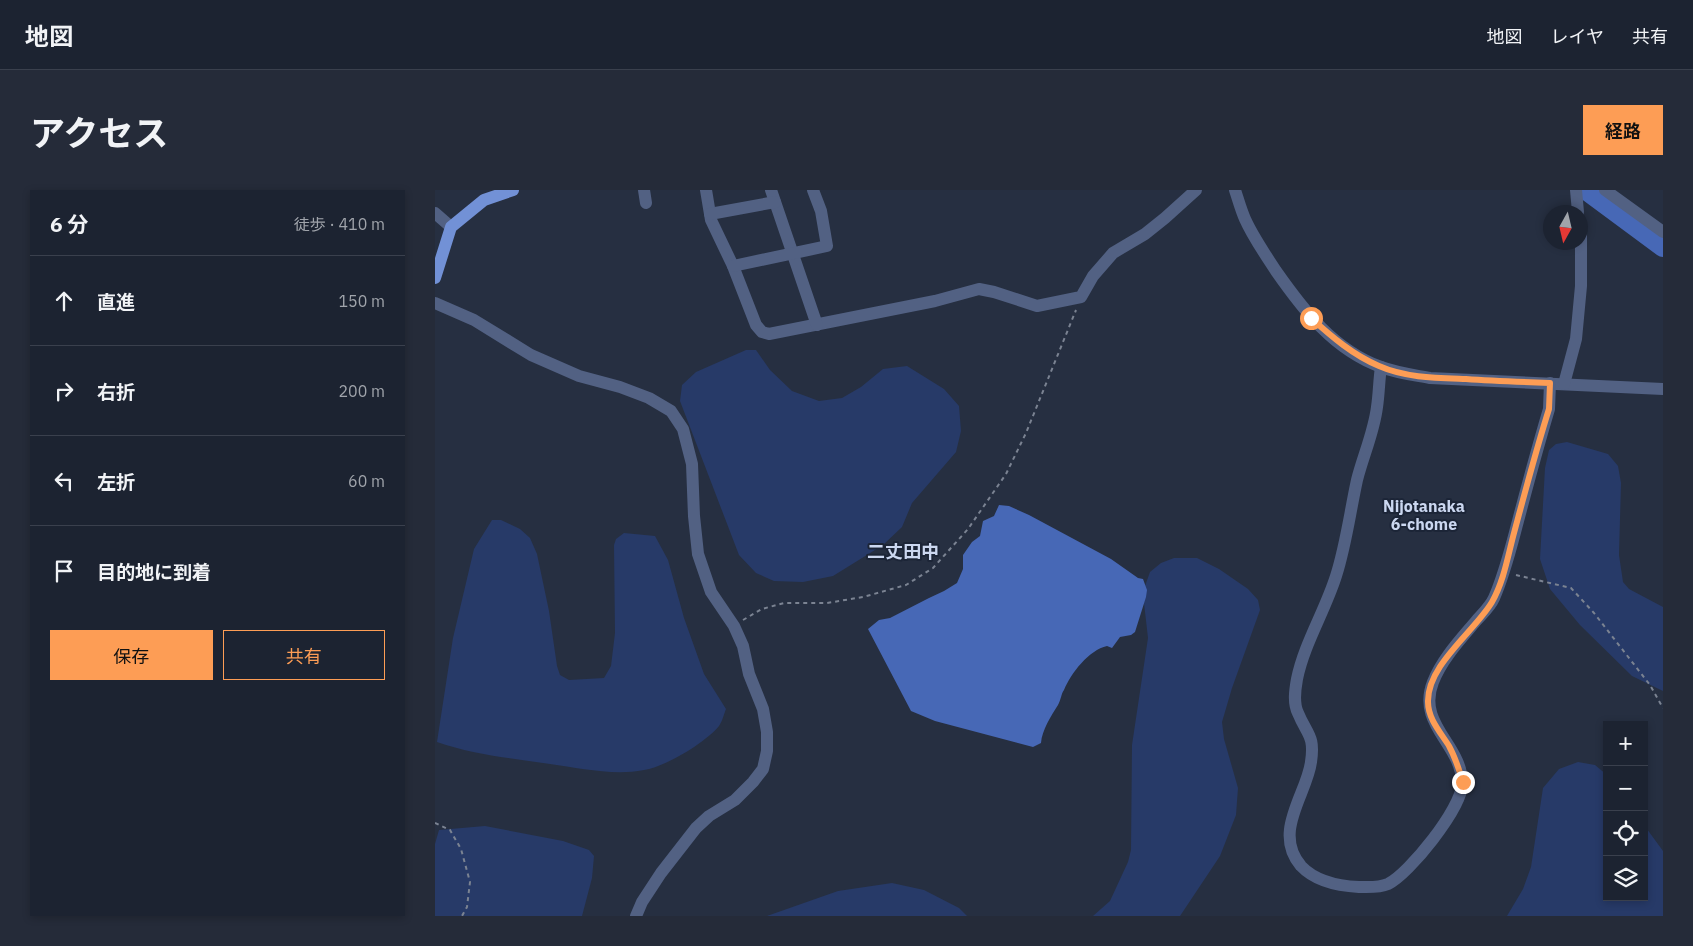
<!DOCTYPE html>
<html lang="ja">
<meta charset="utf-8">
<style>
:root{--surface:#1c2331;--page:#252b39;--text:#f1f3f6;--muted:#a0a4ab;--line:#3a404d;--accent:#fd9d55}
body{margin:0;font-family:"IBM Plex Sans","Noto Sans JP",sans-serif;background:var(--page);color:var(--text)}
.controls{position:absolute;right:15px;bottom:15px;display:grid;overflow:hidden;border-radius:0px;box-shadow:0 2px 8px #0003}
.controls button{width:45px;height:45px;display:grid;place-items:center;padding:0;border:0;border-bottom:1px solid var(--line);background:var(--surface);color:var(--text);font:25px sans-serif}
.compass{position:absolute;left:1108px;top:15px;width:45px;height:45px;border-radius:50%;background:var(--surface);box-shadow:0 2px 8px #0003;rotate:188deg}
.stop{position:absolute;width:15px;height:15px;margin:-11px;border:4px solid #fd9d55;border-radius:50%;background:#fff}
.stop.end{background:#fd9d55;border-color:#fff;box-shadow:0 1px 5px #0008}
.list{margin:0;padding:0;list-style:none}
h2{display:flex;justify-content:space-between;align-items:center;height:65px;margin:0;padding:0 20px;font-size:21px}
h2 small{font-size:16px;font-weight:400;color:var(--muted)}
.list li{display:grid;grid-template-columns:32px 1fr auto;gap:15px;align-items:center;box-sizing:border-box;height:90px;padding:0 20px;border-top:1px solid var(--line)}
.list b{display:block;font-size:19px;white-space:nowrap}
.list em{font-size:16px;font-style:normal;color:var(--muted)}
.actions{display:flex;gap:10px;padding:15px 20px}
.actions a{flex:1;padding:11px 0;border:1px solid var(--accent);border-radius:0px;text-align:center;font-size:18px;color:var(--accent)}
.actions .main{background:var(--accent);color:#111}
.icon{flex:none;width:28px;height:28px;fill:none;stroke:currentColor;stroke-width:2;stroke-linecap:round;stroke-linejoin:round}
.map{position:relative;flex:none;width:1228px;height:726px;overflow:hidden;border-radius:0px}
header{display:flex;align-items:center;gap:30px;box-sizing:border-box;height:70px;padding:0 25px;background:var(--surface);border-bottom:1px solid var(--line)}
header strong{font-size:24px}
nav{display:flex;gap:28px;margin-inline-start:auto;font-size:18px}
.intro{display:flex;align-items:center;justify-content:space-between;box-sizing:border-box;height:120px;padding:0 30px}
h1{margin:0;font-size:35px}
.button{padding:12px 22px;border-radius:0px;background:var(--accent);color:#111;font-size:18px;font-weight:700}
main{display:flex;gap:30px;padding:0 30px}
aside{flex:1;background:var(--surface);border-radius:0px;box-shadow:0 2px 8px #0003}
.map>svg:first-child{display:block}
</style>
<header>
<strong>地図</strong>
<nav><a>地図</a><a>レイヤ</a><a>共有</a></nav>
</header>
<div class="intro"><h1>アクセス</h1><a class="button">経路</a></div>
<main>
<aside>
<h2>6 分<small>徒歩 · 410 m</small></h2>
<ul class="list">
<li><svg class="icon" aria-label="ahead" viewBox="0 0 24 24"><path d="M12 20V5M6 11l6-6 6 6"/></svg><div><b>直進</b></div><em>150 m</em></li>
<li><svg class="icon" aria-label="right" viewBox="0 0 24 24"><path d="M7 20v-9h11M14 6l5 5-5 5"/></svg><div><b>右折</b></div><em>200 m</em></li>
<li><svg class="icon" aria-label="left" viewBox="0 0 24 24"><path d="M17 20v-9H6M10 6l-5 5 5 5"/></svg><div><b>左折</b></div><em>60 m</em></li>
<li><svg class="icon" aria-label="arrive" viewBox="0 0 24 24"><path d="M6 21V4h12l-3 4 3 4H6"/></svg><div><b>目的地に到着</b></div></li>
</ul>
<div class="actions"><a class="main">保存</a><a>共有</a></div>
</aside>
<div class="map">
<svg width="1228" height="726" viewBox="0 0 1228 726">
<rect width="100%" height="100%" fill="#262f41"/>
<!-- green -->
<g fill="#273a68">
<path d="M311,160h10l14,20 22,21 27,10 23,-3 19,-11 22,-18 24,-3 37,23 15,17 2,25 -5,21 -44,51 -10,24 -19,18 -50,31 -30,6 -29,-1 -18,-8 -17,-18 -59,-154 2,-16 14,-13z"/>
<path d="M1132,252l41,12 10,12 3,17 -2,72 4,27 6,7 34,18v84l-31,-15 -52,-51 -30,-36 -10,-30 5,-91 4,-18 7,-6z"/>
<path d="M57,330h9l19,9 10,9 7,16 12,57 8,55 3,9 9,5 35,-2 7,-12 4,-33 -1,-88 2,-6 8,-6 31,3 13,24 16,58 20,56 22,35c-2,5 -4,13 -7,17 -14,17 -54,41 -75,44 -31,6 -64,-2 -94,-6 -39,-6 -76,-9 -113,-22l16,-104 21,-89z"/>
<path d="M739,368h23l22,11 29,20 10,11 2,10 -28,78 -10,34 2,17 14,49 -2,27 -16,41 -40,60h-87l17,-15 18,-39 3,-12 1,-105 16,-107 -4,-35 1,-17 5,-14 11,-9z"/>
<path d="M1143,572l17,3 12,10v122h37v-72l19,26v65h-156l16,-27 8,-22 12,-79 16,-19z"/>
<path d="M50,636l78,15 26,9 5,6 -2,22 -10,38h-147v-72l4,-14z"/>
<path d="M457,693l32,7 35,18 8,8h-200l71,-25z"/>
</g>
<!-- water -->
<path fill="#4768b6" d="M564,315l10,1 20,9 82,44 27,19 5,1 4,11 -1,7 -11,35 -4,3 -11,2 -8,11 -5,-2c-18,4 -36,27 -43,44 -3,4 -3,10 -6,15 -7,11 -16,25 -17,38l-8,4 -98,-26 -24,-10 -43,-82 11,-9 11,-2 39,-20 15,-7 13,-8 6,-14v-14l9,-13 8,-6 3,-15 11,-5z"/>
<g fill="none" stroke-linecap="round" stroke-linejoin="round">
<!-- river -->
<path stroke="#4768b6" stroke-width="20" d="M1151,0l77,57"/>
<!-- path -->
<g stroke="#7b8392" stroke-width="2" stroke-dasharray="4 4" stroke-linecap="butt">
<path d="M1081,385l55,13 23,25 56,72 13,23"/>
<path d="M308,430l19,-11 22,-6h43l36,-6 43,-12 27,-17 35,-39 38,-55 20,-41 50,-123"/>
<path d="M0,633l15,7 11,19 9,33 -3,25 -5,9"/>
</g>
<!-- minor -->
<g stroke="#526183" stroke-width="12">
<path d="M209,0l2,13"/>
<path d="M271,0l5,30 22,46 23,59 6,7 7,2 166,-33 44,-12 15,3 43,14 44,-9 12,-21 20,-23 32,-19 20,-16 31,-28"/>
<path d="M336,0l46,135"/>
<path d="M800,0c3,9 6,20 10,29 8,18 20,35 31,52 28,40 58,79 105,96 16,6 33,8 49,11l233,11"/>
<path d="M1141,0l2,22"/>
<path d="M1170,0l58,42"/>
<path d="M0,23l16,14"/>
<path d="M275,24l65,-12"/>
<path d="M298,76l94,-20 -6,-35 -8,-21"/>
<path d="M0,113l39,17 57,35 48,21 41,11 29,11 22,13 12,18 9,35 2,52 4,38 13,38 23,34 9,20 6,28 14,35 4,23v19l-4,18 -10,13 -18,18 -26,16 -13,12 -35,45 -19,29 -6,14"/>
<path d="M946,177c-2,13 -2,27 -4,40 -3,25 -14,49 -20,73 -7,32 -11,65 -21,96 -11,35 -32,68 -39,103 -2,11 -4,24 1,34 9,22 17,22 13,49 -4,32 -39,70 -10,104 15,16 37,20 58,21 10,0 20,1 29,-3 21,-10 74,-76 74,-100 1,-39 -46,-59 -29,-102 9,-23 27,-42 43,-61 6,-7 14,-14 18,-23 11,-25 17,-51 24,-77 10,-38 20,-75 31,-112l1,-26"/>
<path d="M1129,194l12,-45 5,-53v-51"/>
</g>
<!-- major -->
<path stroke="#7291d6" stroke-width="12" d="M0,88l16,-51 33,-27 29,-10"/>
</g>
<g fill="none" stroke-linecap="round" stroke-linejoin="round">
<!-- route -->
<path stroke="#fd9d55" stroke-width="6" d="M876,128c21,19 42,37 68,48 27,12 59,12 87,13 28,2 56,3 84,4l-1,26c-13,41 -24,83 -35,124 -6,22 -10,48 -22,69 -17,29 -65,63 -64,100 0,17 13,31 21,44 6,11 10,23 14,36"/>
</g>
<g text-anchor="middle" stroke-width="4" stroke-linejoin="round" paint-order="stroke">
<!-- neighbourhood labels -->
<g font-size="16" font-weight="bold" fill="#cbd7f0" stroke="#1c2537">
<text x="989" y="322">Nijotanaka<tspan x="989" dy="18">6-chome</tspan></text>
</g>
<!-- quarter labels -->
<g font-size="18" font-weight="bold" fill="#cbd7f0" stroke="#1c2537">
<text x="468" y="368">二丈田中</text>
</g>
</g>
</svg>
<div class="controls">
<button>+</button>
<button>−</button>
<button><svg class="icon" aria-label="locate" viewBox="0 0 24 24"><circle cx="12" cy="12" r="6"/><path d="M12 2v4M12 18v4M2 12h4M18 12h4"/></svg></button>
<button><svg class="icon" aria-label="layers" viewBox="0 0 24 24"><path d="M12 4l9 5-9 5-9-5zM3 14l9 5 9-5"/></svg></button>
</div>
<svg class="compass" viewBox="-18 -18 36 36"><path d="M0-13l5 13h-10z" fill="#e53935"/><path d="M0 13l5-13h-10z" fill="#a0a4ab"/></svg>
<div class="stop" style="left:876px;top:128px"></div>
<div class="stop end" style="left:1028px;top:592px"></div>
</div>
</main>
